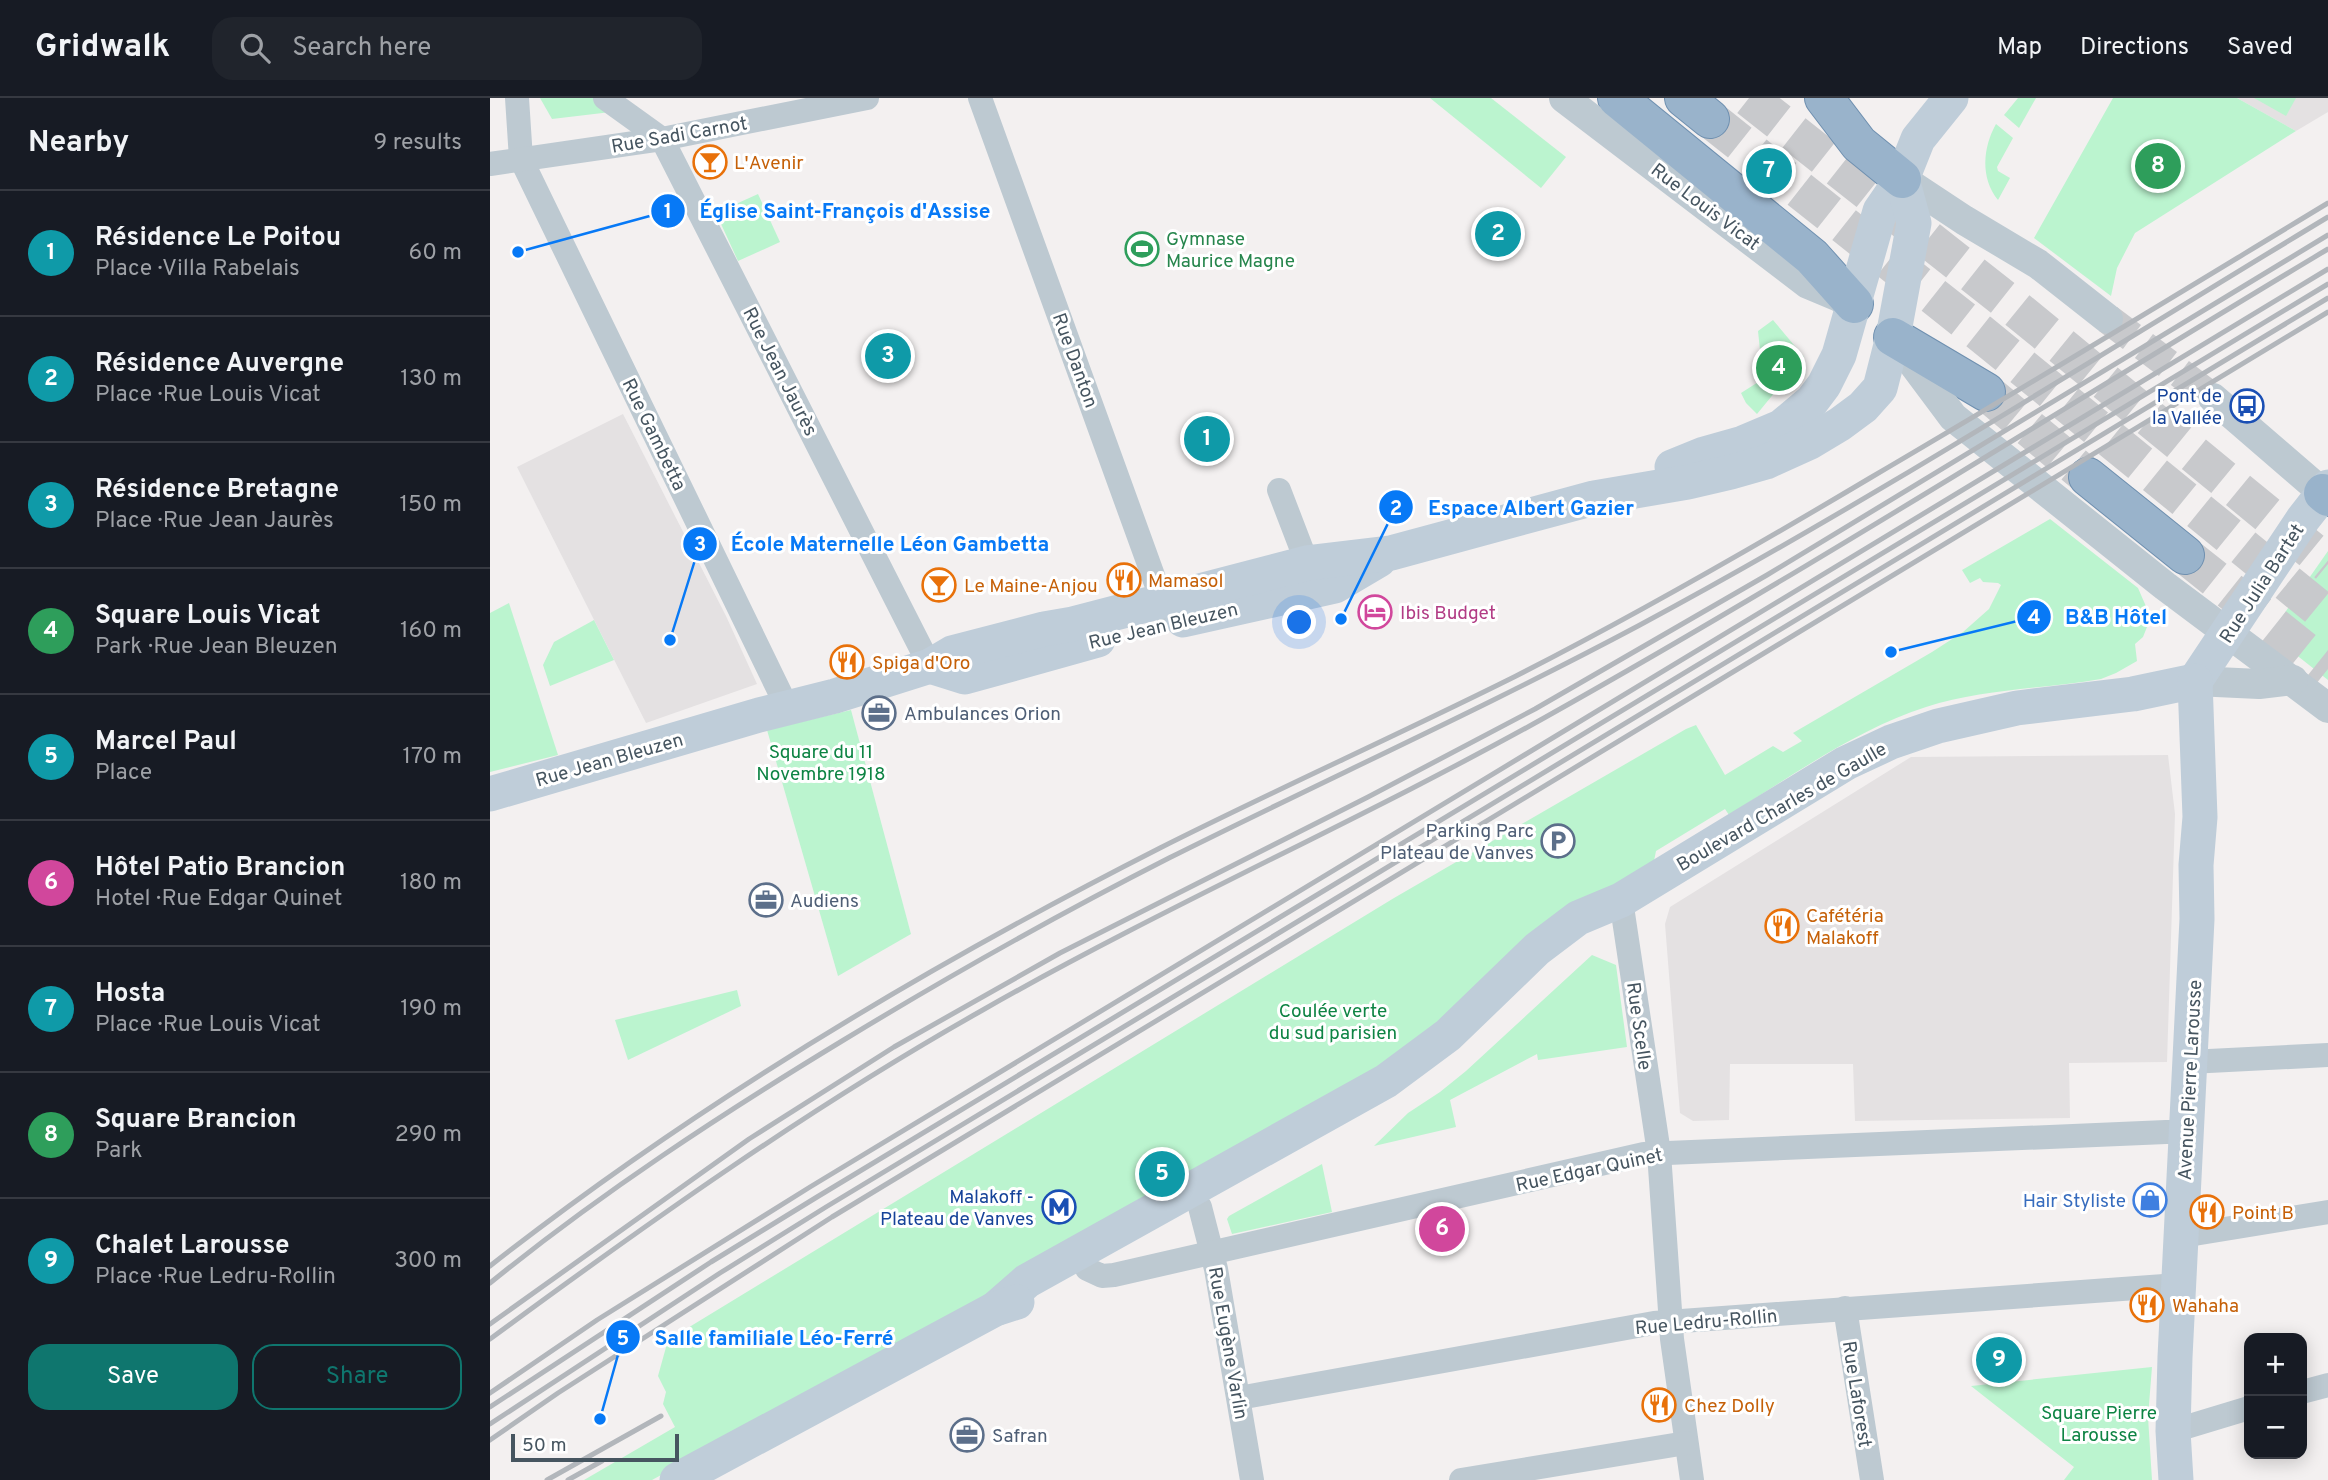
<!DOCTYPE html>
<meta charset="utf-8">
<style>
:root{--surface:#171b24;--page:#20242c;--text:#f1f3f6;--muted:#9ea1a6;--line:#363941;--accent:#0f766e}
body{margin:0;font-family:Overpass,sans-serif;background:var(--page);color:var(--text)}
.controls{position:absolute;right:21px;bottom:21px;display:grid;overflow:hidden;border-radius:14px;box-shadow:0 4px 18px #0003}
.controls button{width:63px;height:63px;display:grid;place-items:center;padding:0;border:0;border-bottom:2px solid var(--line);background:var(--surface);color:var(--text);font:35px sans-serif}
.scale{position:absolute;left:21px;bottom:18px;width:168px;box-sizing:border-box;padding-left:7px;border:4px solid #465560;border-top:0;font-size:19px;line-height:24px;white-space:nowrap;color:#465560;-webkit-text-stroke:5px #fff;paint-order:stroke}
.you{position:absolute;left:810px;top:525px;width:24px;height:24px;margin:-18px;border:5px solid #fff;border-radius:50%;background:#1a73e8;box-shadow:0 0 0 10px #1a73e833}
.badge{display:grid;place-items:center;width:46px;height:46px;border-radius:50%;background:var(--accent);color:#fff;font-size:23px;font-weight:700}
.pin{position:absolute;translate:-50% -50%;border:4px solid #fff;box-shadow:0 2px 7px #0006}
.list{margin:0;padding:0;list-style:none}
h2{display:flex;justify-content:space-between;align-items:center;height:91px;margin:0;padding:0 28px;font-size:30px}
h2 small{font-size:23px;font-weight:400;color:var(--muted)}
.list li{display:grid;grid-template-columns:46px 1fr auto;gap:21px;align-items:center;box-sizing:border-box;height:126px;padding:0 28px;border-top:2px solid var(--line)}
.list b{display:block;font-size:26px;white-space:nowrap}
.list p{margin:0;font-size:23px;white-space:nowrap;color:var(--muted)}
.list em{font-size:23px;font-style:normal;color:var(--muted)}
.actions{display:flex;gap:14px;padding:21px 28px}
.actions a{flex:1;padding:16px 0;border:2px solid var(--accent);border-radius:21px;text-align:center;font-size:24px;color:var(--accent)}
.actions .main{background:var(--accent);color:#fff}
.icon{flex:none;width:38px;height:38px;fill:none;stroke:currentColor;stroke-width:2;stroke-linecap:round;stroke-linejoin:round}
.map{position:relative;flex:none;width:1838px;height:1382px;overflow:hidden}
header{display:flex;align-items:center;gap:42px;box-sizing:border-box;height:98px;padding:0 35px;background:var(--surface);border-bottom:2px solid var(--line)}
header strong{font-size:33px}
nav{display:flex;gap:38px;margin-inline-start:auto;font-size:24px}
.search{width:490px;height:63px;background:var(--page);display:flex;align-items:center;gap:18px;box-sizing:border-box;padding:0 24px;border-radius:21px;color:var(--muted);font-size:26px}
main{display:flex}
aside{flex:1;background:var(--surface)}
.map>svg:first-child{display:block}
</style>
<header>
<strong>Gridwalk</strong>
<div class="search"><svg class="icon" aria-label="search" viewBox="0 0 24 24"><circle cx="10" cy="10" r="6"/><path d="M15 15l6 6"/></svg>Search here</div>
<nav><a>Map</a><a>Directions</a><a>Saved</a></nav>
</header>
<main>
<aside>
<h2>Nearby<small>9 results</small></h2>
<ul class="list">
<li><span class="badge" style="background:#0f9aa8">1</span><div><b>Résidence Le Poitou</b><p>Place · Villa Rabelais</p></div><em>60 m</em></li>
<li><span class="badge" style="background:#0f9aa8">2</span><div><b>Résidence Auvergne</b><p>Place · Rue Louis Vicat</p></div><em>130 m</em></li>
<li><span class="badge" style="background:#0f9aa8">3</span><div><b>Résidence Bretagne</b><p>Place · Rue Jean Jaurès</p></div><em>150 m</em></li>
<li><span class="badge" style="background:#2e9e5b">4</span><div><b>Square Louis Vicat</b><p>Park · Rue Jean Bleuzen</p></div><em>160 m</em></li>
<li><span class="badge" style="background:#0f9aa8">5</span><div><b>Marcel Paul</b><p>Place</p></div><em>170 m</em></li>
<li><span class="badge" style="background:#d1479c">6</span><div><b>Hôtel Patio Brancion</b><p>Hotel · Rue Edgar Quinet</p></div><em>180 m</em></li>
<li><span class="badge" style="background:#0f9aa8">7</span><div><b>Hosta</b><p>Place · Rue Louis Vicat</p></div><em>190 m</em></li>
<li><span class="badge" style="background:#2e9e5b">8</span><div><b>Square Brancion</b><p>Park</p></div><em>290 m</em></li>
<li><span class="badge" style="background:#0f9aa8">9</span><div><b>Chalet Larousse</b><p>Place · Rue Ledru-Rollin</p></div><em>300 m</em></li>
</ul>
<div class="actions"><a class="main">Save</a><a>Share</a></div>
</aside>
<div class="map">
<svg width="1838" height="1382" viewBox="0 0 1838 1382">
<rect width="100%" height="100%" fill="#f3f0f0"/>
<!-- education -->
<g fill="#e4e1e2">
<path d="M1747,0h91v14l-32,19z"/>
<path d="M133,316l103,202 31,68 -111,39 -129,-256z"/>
<path d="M1678,657l7,59 -8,248 -98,1 1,55 -215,3 -2,-57h-123l-1,56 -36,1 -13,-8 -15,-189 5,-17 241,-150z"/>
</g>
<!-- green -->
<g fill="#bbf4cf">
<path d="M50,0h55l16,14 -59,7z"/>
<path d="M940,0h61l75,59 -25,31z"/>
<path d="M1528,0h18l-17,30 -15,-13z"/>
<path d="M1623,0h124l59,33 -161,102 -18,35 -6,28 -77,-58z"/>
<path d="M1764,0h42l-10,18z"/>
<path d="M1506,26l17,14 -16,29 1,4 12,7 -12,22c-18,-22 -15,-53 -2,-76z"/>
<path d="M268,96l22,48 -42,19 -22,-48z"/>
<path d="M1283,222l31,37 -47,57 -11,-11 -5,-10 22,-14 -5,-48z"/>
<path d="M1560,421l88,69 10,23 1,11 -6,15 -8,7 2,17 -21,12 -15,6c-58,10 -119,10 -175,28 -71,23 -134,69 -197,108l-4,-6 -69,42 -2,10 -204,164 -318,191 -480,264h-68l91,-53 -12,-23 3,-12 -8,-16 10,-36 726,-442 292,-169 10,-4 29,50 48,-29 10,6 19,-11 -9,-8 139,-81 31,-20 26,-23 12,-24 -3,-2 -15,-1 -3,-4 -10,5 -8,-13z"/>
<path d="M1838,453v129l-58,-46z"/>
<path d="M19,505l49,152 -68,17v-159z"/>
<path d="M104,522l20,40 -64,26 -7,-21 11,-23z"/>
<path d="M361,612l60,224 -73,42 -71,-246z"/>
<path d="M1102,857l24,10 11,82 -89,13 -1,-6 -87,46 6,27 -82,19 34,-33 32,-21 26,-21z"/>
<path d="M247,892l4,16 -113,54 -13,-40z"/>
<path d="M832,1066l10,48 -100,22 -5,-15 2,-3z"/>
<path d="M1662,1269l-4,50 4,63h-88l10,-13 -103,-81z"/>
</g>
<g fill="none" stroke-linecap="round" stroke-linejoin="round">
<!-- tertiary-tunnel -->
<path stroke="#c8c9cc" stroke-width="30" stroke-dasharray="30 15" stroke-linecap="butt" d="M1618,221l105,79"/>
<!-- trunk-tunnel -->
<g stroke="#c8c9cc" stroke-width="38" stroke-dasharray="38 19" stroke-linecap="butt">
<path d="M1259,0l255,201 324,265"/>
<path d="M1220,21l269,213 349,284"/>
<path d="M1496,294l102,85"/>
<path d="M1695,457l143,114"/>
</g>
<defs>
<g id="trunk">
<path d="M1127,0l195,159 42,47"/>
<path d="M1194,0l26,21"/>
<path d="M1334,0l35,46 43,35"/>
<path d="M1403,239l93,55"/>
<path d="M1598,379l97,78"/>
<path d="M1833,395l5,4"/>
</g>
</defs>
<!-- trunk casing -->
<use href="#trunk" stroke="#6f90b0" stroke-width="40"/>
<!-- minor -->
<g stroke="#bdc9d1" stroke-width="24">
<path d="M27,0l4,61 267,550"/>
<path d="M115,0l57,41 268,527"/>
<path d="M490,0l187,516"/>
<path d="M0,66l172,-25 205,-41"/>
<path d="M789,392l28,73"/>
<path d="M1131,802l38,253 13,186 20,141"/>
<path d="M1699,964l139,-7"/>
<path d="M710,1109l16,62 36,211"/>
<path d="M1692,1138l146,-24"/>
<path d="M597,1171l15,7 12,-1 530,-121 522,-22h20"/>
<path d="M1355,1210l27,172"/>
<path d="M1812,1294l26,-7"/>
<path d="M749,1300l415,-75 524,-38"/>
<path d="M1683,1333l76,-23"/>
<path d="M971,1382l225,-37"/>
</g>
<!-- tertiary -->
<g stroke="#bdc9d1" stroke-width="30">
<path d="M1074,0l244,186 43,18"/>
<path d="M1412,81l62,41 74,44 70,55"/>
<path d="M1410,248l53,71 212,169 163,122"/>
<path d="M1723,300l110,95"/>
<path d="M1705,583l64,3 34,-4"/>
</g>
<!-- secondary -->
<g stroke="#bfcdd9" stroke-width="35">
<path d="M1182,369l32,-13 39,-11 38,-16 31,-26 12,-16 15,-30 41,-144 22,-32 16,-40 33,-41"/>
<path d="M693,522l152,-34 44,-26"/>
<path d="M440,568l35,11 133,-37"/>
<path d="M1705,583l108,-162 25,-32"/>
<path d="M0,696l269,-79 76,-19 95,-30 22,-13 92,-24 29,-5 234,-61 84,-10 203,-55 94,-16 43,-10 35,-10 44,-20 30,-18 23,-17 17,-19 13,-51 21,-114 -12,-44"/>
<path d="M505,1211l32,-28 359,-200 62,-46 89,-86 41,-31 43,-18 225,-137 45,-21 47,-16 79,-18 116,-14 62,-13"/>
<path d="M187,1382l318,-171 22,-7"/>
<path d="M1686,1382l-3,-49 2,-74 22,-438 -1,-54 4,-48 -5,-136"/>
</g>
<!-- trunk -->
<use href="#trunk" stroke="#99b3cb" stroke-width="38"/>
<!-- rail -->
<g stroke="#b2b6bb" stroke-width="5">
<path d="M0,1168c206,-162 436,-299 670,-418 117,-59 238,-113 356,-172 120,-61 238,-129 354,-198 154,-90 306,-183 458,-275"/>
<path d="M0,1185c111,-90 230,-168 352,-242 107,-65 215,-126 327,-183 156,-78 315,-150 469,-232 235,-126 461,-271 690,-409"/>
<path d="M0,1226l259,-185 145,-92 166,-94 308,-156 167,-88 232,-134 561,-340"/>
<path d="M0,1241c159,-117 319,-231 491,-328 184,-105 378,-190 563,-293 266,-149 523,-313 784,-469"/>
<path d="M0,1295l107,-73 213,-133 1518,-918"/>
<path d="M0,1309l221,-145 106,-65 1511,-913"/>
<path d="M0,1326l230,-151 106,-66 1502,-909"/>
<path d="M0,1342l68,-47 274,-176 1496,-905"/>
<path d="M57,1382l114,-64"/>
<path d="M78,1382l34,-19"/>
</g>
</g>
<!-- icons -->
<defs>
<symbol id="bar-ring" viewBox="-11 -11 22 22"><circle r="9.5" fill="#fff" stroke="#e8710a" stroke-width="1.5"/><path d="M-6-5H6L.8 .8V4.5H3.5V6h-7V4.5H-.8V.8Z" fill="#e8710a"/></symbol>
<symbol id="stadium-ring" viewBox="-11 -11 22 22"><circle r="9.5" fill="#fff" stroke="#2e9e5b" stroke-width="1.5"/><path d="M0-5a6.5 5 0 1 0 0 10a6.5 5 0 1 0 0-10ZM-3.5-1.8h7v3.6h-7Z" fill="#2e9e5b"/></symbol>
<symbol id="bus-ring" viewBox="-11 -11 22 22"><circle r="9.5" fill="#fff" stroke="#1a4fb4" stroke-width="1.5"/><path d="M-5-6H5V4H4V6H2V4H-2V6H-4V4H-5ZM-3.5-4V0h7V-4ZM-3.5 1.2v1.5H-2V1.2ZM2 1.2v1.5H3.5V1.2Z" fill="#1a4fb4"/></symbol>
<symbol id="restaurant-ring" viewBox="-11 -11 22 22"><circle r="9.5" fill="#fff" stroke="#e8710a" stroke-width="1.5"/><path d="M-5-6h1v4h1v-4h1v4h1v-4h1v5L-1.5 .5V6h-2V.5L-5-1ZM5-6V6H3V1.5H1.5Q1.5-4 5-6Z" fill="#e8710a"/></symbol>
<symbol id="hotel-ring" viewBox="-11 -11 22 22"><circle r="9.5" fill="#fff" stroke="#d1479c" stroke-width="1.5"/><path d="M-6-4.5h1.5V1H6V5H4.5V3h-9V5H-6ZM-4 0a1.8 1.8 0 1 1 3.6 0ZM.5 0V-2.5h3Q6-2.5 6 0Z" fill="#d1479c"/></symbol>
<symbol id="office-ring" viewBox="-11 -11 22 22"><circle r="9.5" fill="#fff" stroke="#5c6f8a" stroke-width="1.5"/><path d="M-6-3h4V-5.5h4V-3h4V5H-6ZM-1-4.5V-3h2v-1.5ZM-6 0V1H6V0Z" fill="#5c6f8a"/></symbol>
<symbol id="parking-ring" viewBox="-11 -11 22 22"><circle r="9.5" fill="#fff" stroke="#5c6f8a" stroke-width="1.5"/><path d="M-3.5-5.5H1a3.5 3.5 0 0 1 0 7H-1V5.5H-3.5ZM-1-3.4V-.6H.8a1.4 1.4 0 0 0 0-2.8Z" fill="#5c6f8a"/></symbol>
<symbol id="shop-ring" viewBox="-11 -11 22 22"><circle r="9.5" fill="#fff" stroke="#3f7fe0" stroke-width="1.5"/><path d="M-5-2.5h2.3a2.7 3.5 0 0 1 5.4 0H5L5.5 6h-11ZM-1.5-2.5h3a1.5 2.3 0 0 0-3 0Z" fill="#3f7fe0"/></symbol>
<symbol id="metro-ring" viewBox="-11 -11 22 22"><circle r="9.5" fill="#fff" stroke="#1a4fb4" stroke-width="1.5"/><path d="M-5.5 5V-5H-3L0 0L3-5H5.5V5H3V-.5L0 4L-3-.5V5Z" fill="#1a4fb4"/></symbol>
</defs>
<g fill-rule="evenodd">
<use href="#bar-ring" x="201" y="45" width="38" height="38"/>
<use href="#stadium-ring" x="633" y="132" width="38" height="38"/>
<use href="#bus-ring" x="1738" y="289" width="38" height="38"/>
<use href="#restaurant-ring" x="615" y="463" width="38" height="38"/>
<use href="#bar-ring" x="430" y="468" width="38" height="38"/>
<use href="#hotel-ring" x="866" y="495" width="38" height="38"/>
<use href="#restaurant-ring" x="338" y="545" width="38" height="38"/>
<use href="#office-ring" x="370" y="596" width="38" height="38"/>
<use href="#parking-ring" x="1049" y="724" width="38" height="38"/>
<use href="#office-ring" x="257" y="783" width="38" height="38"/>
<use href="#restaurant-ring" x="1273" y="809" width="38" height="38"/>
<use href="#shop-ring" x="1641" y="1083" width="38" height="38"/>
<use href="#metro-ring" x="550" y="1090" width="38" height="38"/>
<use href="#restaurant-ring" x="1698" y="1095" width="38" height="38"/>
<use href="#restaurant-ring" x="1638" y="1188" width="38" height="38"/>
<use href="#restaurant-ring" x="1150" y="1288" width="38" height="38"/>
<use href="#office-ring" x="458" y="1318" width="38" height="38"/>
</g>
<g text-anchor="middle" stroke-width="6" stroke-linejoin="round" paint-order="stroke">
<!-- street labels -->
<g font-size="19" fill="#465560" stroke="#fff">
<text transform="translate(189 36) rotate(-10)" y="7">Rue Sadi Carnot</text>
<text transform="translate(1216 108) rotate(37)" y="7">Rue Louis Vicat</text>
<text transform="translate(586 262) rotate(70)" y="7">Rue Danton</text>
<text transform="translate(291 273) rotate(63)" y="7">Rue Jean Jaurès</text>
<text transform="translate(165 336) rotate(64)" y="7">Rue Gambetta</text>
<text transform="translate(1771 485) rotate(-57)" y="7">Rue Julia Bartet</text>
<text transform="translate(673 527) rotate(-13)" y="7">Rue Jean Bleuzen</text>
<text transform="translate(119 661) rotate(-16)" y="7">Rue Jean Bleuzen</text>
<text transform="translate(1291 708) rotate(-30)" y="7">Boulevard Charles de Gaulle</text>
<text transform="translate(1150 928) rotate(82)" y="7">Rue Scelle</text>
<text transform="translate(1699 982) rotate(-87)" y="7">Avenue Pierre Larousse</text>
<text transform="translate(1099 1071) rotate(-12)" y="7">Rue Edgar Quinet</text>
<text transform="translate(1216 1223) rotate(-5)" y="7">Rue Ledru-Rollin</text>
<text transform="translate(739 1245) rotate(80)" y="7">Rue Eugène Varlin</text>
<text transform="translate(1368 1296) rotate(81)" y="7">Rue Laforest</text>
</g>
<!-- food labels -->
<g font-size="19" fill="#c56008" stroke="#fff" text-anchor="start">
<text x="244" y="71">L'Avenir</text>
<text x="658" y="489">Mamasol</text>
<text x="474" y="494">Le Maine-Anjou</text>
<text x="382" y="571">Spiga d'Oro</text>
<text x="1316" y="824">Cafétéria<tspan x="1316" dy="22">Malakoff</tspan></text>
<text x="1742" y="1121">Point B</text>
<text x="1682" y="1214">Wahaha</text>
<text x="1194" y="1314">Chez Dolly</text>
</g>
<!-- leisure labels -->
<g font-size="19" fill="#27864d" stroke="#fff" text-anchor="start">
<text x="676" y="147">Gymnase<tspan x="676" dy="22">Maurice Magne</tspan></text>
</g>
<!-- transit labels -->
<g font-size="19" fill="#164399" stroke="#fff" text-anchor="end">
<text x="1732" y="304">Pont de<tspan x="1732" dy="22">la Vallée</tspan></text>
<text x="544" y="1105">Malakoff -<tspan x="544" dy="22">Plateau de Vanves</tspan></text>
</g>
<!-- hotel labels -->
<g font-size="19" fill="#b23c85" stroke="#fff" text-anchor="start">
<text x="910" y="521">Ibis Budget</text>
</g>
<!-- service labels -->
<g font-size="19" fill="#4e5e75" stroke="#fff" text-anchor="start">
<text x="414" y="622">Ambulances Orion</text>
<text x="1044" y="739" text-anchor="end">Parking Parc<tspan x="1044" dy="22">Plateau de Vanves</tspan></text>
<text x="300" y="809">Audiens</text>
<text x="502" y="1344">Safran</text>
</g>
<!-- park labels -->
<g font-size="19" fill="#0e8444" stroke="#fff">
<text x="331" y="660">Square du 11<tspan x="331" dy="22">Novembre 1918</tspan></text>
<text x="843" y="919">Coulée verte<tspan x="843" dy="22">du sud parisien</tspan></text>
<text x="1609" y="1321">Square Pierre<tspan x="1609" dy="22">Larousse</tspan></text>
</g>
<!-- shop labels -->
<g font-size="19" fill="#366cbe" stroke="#fff" text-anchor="end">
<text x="1636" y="1109">Hair Styliste</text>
</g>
</g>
<!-- callouts -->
<path fill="none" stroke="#0779f6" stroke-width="2.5" d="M28 154L178 113M851 521L906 409M180 542L210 446M1401 554L1544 519M110 1321L133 1239"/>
<g fill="#0779f6" stroke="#fff" stroke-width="2.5">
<circle cx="28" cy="154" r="7"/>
<circle cx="851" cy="521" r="7"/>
<circle cx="180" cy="542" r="7"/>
<circle cx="1401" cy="554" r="7"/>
<circle cx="110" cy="1321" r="7"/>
<circle cx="178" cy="113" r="18"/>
<circle cx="906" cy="409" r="18"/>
<circle cx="210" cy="446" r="18"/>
<circle cx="1544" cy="519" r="18"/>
<circle cx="133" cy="1239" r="18"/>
</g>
<g font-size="21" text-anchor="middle" font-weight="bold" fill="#fff">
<text x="178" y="120">1</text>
<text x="906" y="417">2</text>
<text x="210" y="453">3</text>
<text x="1544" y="526">4</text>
<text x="133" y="1247">5</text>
</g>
<g font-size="21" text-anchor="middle" font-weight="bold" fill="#0779f6" stroke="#fff" stroke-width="6" stroke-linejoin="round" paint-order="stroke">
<text x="355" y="120">Église Saint-François d'Assise</text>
<text x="1041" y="417">Espace Albert Gazier</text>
<text x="400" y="453">École Maternelle Léon Gambetta</text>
<text x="1626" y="526">B&amp;B Hôtel</text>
<text x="284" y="1247">Salle familiale Léo-Ferré</text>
</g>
</svg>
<div class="controls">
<button>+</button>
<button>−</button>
</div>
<div class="scale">50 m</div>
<div class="you"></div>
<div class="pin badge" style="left:717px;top:341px;background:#0f9aa8">1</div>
<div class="pin badge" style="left:1008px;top:136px;background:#0f9aa8">2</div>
<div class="pin badge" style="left:398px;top:258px;background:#0f9aa8">3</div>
<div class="pin badge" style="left:1289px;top:270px;background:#2e9e5b">4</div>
<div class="pin badge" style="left:672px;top:1076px;background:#0f9aa8">5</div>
<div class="pin badge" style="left:952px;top:1131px;background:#d1479c">6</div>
<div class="pin badge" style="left:1279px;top:73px;background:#0f9aa8">7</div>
<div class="pin badge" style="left:1668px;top:68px;background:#2e9e5b">8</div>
<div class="pin badge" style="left:1509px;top:1262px;background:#0f9aa8">9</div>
</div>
</main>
